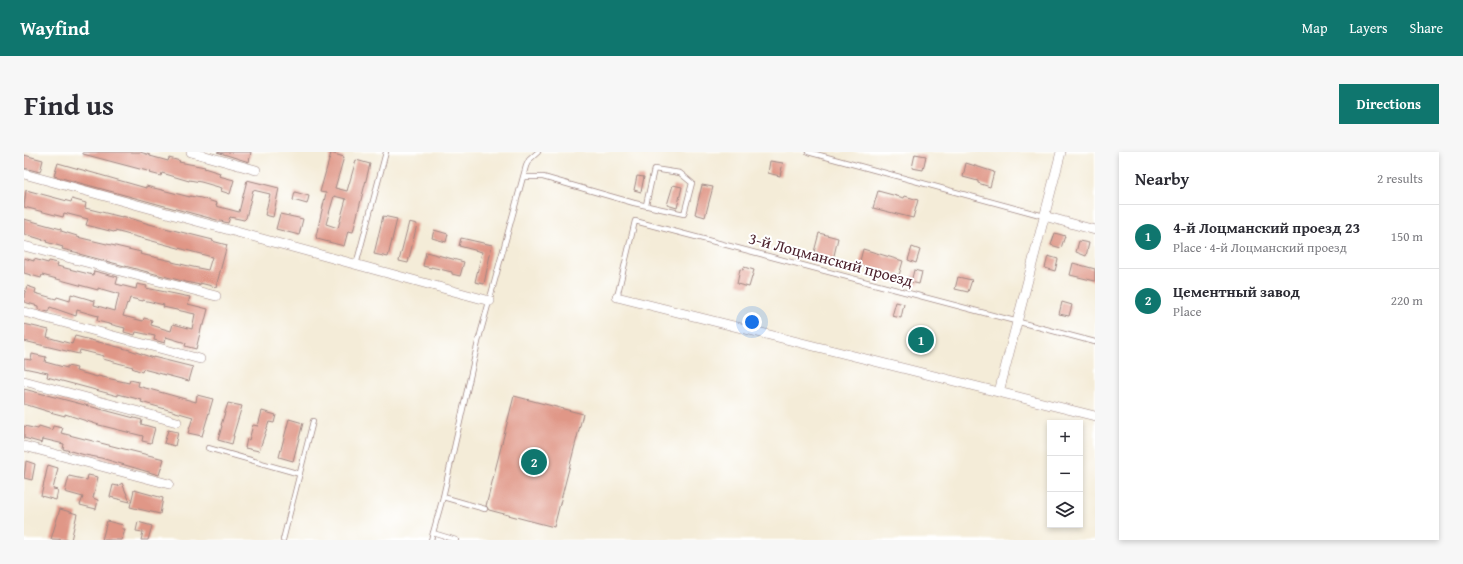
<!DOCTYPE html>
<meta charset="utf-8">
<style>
:root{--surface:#fff;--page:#f7f7f7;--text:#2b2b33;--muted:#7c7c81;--line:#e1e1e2;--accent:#0f766e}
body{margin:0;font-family:"Gentium Book Plus",serif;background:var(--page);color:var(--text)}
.controls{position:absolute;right:12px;bottom:12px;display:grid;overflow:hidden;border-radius:0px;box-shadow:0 2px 6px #0003}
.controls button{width:36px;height:36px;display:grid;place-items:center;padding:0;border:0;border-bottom:1px solid var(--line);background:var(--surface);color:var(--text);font:20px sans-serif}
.you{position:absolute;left:728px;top:170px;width:14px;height:14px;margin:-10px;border:3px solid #fff;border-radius:50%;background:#1a73e8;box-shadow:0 0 0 6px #1a73e833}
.badge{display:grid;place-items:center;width:26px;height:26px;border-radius:50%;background:var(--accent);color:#fff;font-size:13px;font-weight:700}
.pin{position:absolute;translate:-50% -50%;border:2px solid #fff;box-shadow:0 1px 4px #0006}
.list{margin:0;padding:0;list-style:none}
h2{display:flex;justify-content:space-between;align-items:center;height:52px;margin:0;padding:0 16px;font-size:17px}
h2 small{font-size:13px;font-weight:400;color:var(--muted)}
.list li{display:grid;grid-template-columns:26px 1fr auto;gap:12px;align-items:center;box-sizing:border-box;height:64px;padding:0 16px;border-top:1px solid var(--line)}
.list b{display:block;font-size:15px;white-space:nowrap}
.list p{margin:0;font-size:13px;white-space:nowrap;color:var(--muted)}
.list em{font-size:13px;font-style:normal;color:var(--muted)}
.icon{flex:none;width:22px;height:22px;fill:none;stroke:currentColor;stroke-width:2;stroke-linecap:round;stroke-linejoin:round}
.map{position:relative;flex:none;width:1071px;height:388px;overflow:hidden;border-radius:0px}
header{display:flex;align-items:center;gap:24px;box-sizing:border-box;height:56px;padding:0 20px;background:var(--accent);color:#fff}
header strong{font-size:19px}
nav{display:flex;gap:22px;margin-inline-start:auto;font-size:14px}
.intro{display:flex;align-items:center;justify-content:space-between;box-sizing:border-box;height:96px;padding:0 24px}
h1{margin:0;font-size:28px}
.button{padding:10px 18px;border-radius:0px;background:var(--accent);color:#fff;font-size:14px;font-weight:700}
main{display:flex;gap:24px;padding:0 24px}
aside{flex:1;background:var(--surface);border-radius:0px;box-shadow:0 2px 6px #0003}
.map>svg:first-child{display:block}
</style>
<header>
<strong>Wayfind</strong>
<nav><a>Map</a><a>Layers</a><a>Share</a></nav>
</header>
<div class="intro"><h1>Find us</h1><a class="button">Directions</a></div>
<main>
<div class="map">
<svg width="1071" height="388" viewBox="0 0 1071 388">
<rect width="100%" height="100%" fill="#fff"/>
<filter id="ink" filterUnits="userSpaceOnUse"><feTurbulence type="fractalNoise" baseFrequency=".025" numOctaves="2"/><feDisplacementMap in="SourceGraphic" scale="8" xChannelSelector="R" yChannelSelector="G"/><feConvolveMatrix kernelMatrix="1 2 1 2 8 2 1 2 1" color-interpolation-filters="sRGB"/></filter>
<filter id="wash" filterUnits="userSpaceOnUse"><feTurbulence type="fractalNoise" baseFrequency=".012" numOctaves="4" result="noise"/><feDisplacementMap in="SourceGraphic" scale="16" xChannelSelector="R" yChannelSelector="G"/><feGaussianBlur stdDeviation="0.9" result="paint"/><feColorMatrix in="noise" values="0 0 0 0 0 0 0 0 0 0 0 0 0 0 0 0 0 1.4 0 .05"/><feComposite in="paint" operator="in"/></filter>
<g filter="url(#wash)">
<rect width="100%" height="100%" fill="#f4ecd8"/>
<g id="blocks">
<!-- building -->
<g fill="#e09787" fill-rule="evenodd">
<path d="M59,0h57l10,3v1l18,5 1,-3 11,3 -1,1 26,5 -1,1 16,5 -1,3 15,4 -4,14 -9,-3 1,-3 -21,-6 -12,-2v1l-27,-8 -1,3 -11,-3 1,-1 -68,-18z"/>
<path d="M193,0h34l-2,10z"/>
<path d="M307,1l13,4 -9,31 12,3 9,-31 14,4 -17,68 -5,-1 -4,15 -27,-7 -1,-3 10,-43 -6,-1zM310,44l12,3 -8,29 -12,-4z"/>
<path d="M891,2l11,2 -3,14 -11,-2z"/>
<path d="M0,3l19,5 -3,12 -16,-4z"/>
<path d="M746,9l13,2 -3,13 -12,-3z"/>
<path d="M34,11l88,25v-2l44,11v-1l11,2 16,5 -1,3 23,6 8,-32 32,8 -6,29 -8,-2 5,-21 -17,-4 -7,28 -2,2 -14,-3 -2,6 -174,-47z"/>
<path d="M942,11l28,9 -4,15 -12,-4v-2l-15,-4z"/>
<path d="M613,24l7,1 -3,15 -7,-2z"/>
<path d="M649,33l9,2 -5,21 -10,-3z"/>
<path d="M678,33l11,2 -8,30 -10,-3z"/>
<path d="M2,38l45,12 1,-3 14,4 -1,5 37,9v-1l11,3 16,5 64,16 -1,1 15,4 -11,42 -16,-4v2l-14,-3 -107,-28v-1l-17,-4 1,-2 -17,-5 1,-1 -23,-7v-15l37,10v2l16,5v1l64,15 -1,2 32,7v1l21,5 15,3 4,-13 -97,-26 -1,1 -28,-7 2,-6 -24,-6 -1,4 -39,-10z"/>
<path d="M854,39l26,7 1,-2 13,4 -5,18 -40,-10z"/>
<path d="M271,40l14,4 -2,8 -14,-4z"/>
<path d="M256,62l23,5 -4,16 -23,-6z"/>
<path d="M359,64l14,3 -9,38 -14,-3z"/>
<path d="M385,70l8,2 -9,39 -9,-2z"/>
<path d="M410,78l14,4 -2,8 -14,-4z"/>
<path d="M795,81l19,5 -5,22 -12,-3v-3l-7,-2z"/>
<path d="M1031,81l10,3 -4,12 -10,-3z"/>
<path d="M437,86l31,7 -8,39 -9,-2 7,-30 -23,-6z"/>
<path d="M1055,89l10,2 -3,13 -10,-4z"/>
<path d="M888,95l8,3 -4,13 -8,-3z"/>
<path d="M839,97l40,12 -4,14 -40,-10z"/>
<path d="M402,100l38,10 -4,14 -8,-2v-2l-21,-5v1l-8,-2z"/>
<path d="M1024,104l10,3 -3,12 -10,-3z"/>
<path d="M0,106l10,3v-2l14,4 1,-2 9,2 -1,3 36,9 1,-4 24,6 -2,7 20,5 1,-5 10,2 -1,2 44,9 -2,7 20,5 -4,16h-2l-6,24 -11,-3 1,-3 -20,-6 -1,6 -11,-3 1,-4 -19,-4 -1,3 -11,-3 1,-4 -28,-7 1,-5 -21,-6 -1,6 -26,-9 -2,5 -10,-3v-3l-14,-4v-7l3,-9 9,3 -1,4 21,6 1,-2 13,4 1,-7 24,7 -1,4 21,6 4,-17 -21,-6v2l-56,-15 -1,3 -17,-5zM106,146l13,3v-1l21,5 -1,2 32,7 -3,15 -19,-5 -2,7 -20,-6 1,-5 -8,-2 -1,3 -20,-5 4,-13 1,1z"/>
<path d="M1049,111l22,6v12l-25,-6z"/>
<path d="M720,115l10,3 -5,17 -12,-3 3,-15 3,1z"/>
<path d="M890,118l8,2 -3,12 -8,-2z"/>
<path d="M934,125l14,3 -4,12 -13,-3z"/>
<path d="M872,150l8,2 -3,14 -9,-2z"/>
<path d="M1038,150l10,3 -3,11 -10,-2z"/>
<path d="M0,172l25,6 -2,7 25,7 3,-8 55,14 23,8v-1l40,10 -4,14 -46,-12 -1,3 -10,-4 1,-1 -30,-8 1,-3 -24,-6 -1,4 -55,-13z"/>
<path d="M892,181l12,3 -2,12 -13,-4z"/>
<path d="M8,202l14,3 -1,5 22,6v-2l10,2 -1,3 21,6 1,-1 31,7 1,-3 9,2 -1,4 58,16 1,-7 16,4 -11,37 -14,-3 5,-16 -52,-15 1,-2 -24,-6v2l-71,-19 1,-4 -24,-5v-9l7,1z"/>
<path d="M0,237l118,31 -1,4 14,4 -4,15 -9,-2 1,-5 -44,-11 -34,-11v2l-15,-4 -26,-8z"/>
<path d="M490,244l69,18 -29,113 -65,-17 -3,-4z"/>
<path d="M204,251l14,3 -9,30h1l-2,8 -14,-4 4,-14 -1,-1z"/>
<path d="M238,259l14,4 -2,8 -5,-1 -10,29 -14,-3 2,-9 2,1 4,-15 5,1z"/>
<path d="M265,267l14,4 -10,38 -14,-4z"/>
<path d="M0,274l14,3 1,-3 13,4 1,-4 10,2 -2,5 103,26 -5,16 -58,-17 -16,-3 -22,-6 1,-5 -21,-5 -1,4 -18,-5z"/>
<path d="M144,278l10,2 -3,14 -11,-3z"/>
<path d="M2,309l9,3 -3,16 -8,-2z"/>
<path d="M24,313l10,3 -5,21 5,1 -2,10 -15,-4z"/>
<path d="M64,323l10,2 -5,21 5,2 -2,9 -16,-4 3,-8 -18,-5 4,-16 18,4z"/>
<path d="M98,331l8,19 -20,-5 3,-12 5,1z"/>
<path d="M110,338l29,8 -3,16 -30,-7z"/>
<path d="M36,357l17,5 -6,26 -20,-1z"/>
<path d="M83,369l16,4 -1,4h3l-3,11h-20z"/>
<path d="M114,370l14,4 -4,14h-7l2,-8 -7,-1z"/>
</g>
</g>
</g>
<g filter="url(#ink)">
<use href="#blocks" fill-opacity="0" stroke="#9f8682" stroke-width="1"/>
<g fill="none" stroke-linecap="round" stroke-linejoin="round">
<defs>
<g id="service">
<path d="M784,0l236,64"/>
<path d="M500,25h19l91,26 50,11 8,-31 -12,-10 -26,-4 -8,36"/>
<path d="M332,113l30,-113"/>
<path d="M593,145l18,-76 460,121"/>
<path d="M184,296l92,26"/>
<path d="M419,345l42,12"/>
<path d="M409,381l23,7"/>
<path d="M259,388l30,-119"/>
<path d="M407,388l12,-43 35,-155 48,-176 3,-6 9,-8"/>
</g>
<g id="minor">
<path d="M167,0l65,18"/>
<path d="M0,22l466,127"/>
<path d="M1020,64l51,14"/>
<path d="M0,94l192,50"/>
<path d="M593,145l478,119"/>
<path d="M0,160l176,47"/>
<path d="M0,229l153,41"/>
<path d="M975,240l62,-240"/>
<path d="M0,294l145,38"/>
</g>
</defs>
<!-- service casing -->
<use href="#service" stroke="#9f8682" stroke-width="6"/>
<!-- minor casing -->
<use href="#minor" stroke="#9f8682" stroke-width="10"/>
<!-- service -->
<use href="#service" stroke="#fff" stroke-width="4.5"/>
<!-- minor -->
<use href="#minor" stroke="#fff" stroke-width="9"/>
</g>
</g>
<g text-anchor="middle" stroke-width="4" stroke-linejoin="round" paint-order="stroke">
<!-- street labels -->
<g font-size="16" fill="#4a1f2b" stroke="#fff">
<text transform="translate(807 107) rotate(15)" y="6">3-й Лоцманский проезд</text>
</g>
</g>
</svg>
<div class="controls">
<button>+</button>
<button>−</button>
<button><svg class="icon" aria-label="layers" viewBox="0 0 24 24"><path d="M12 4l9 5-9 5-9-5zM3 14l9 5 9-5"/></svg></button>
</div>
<div class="you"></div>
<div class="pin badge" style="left:897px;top:188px">1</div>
<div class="pin badge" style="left:510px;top:310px">2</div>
</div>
<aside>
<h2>Nearby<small>2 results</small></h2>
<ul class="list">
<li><span class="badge">1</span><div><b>4-й Лоцманский проезд 23</b><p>Place · 4-й Лоцманский проезд</p></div><em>150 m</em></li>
<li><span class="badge">2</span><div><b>Цементный завод</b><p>Place</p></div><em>220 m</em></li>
</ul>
</aside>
</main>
